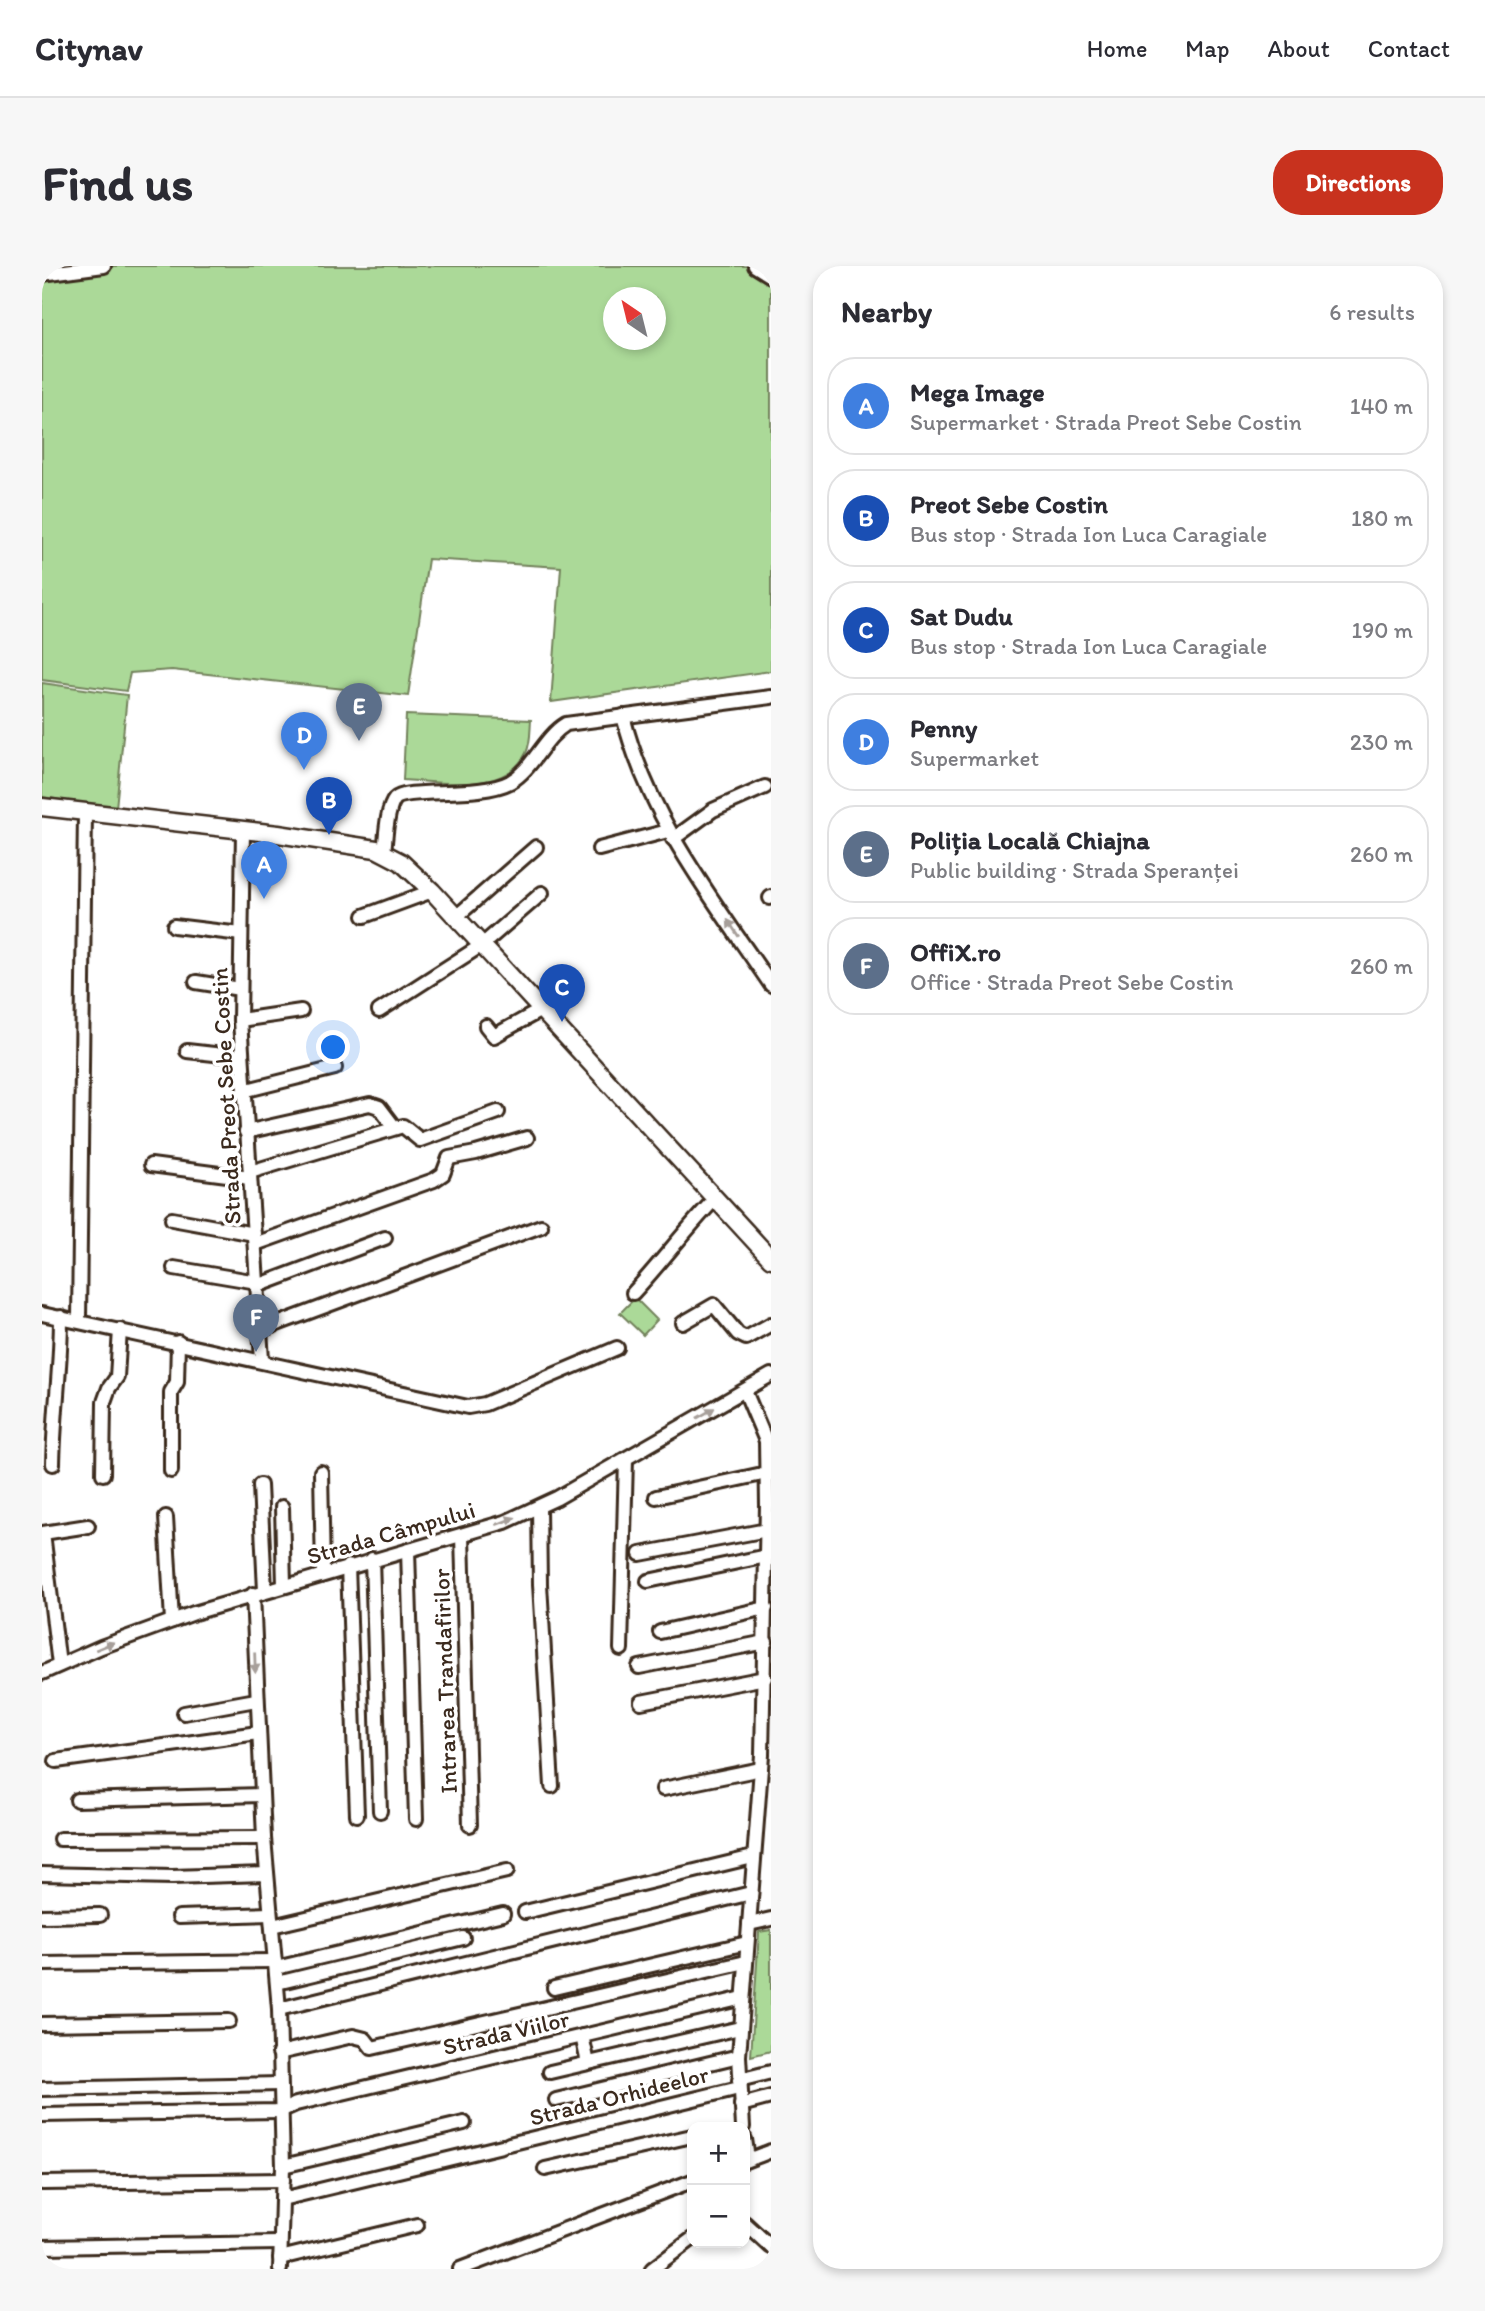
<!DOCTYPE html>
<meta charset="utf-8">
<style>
:root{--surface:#fff;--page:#f7f7f7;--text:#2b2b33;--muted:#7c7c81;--line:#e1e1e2;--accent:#c8321e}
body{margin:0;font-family:Itim,sans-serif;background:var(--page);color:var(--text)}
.controls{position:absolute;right:21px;bottom:21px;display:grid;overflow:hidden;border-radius:14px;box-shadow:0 4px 10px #0003}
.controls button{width:63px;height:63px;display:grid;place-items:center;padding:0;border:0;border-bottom:2px solid var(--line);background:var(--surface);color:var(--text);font:35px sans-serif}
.compass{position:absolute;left:561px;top:21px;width:63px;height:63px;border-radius:50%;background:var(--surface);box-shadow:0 4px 10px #0003;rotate:325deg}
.you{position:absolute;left:292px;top:782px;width:24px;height:24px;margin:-18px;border:5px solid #fff;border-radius:50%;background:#1a73e8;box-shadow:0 0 0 10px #1a73e833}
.badge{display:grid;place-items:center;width:46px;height:46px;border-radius:50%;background:var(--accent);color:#fff;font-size:23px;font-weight:700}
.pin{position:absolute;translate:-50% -58px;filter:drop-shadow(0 2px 4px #0008)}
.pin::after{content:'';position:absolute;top:37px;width:24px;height:21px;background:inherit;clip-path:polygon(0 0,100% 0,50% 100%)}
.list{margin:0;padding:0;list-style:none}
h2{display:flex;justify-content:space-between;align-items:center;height:91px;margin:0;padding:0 28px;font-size:30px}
h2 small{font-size:23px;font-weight:400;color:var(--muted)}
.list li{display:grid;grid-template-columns:46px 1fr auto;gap:21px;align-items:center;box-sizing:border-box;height:98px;margin:0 14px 14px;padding:0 14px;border:2px solid var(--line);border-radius:28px}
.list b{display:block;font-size:26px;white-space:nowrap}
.list p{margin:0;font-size:23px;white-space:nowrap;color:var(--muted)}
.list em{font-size:23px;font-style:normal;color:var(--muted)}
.map{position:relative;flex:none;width:729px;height:2003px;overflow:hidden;border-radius:28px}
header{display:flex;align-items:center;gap:42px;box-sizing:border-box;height:98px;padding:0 35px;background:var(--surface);border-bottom:2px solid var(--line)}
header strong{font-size:33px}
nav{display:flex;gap:38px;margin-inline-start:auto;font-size:24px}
.intro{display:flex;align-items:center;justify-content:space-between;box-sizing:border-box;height:168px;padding:0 42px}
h1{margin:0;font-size:49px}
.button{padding:18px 32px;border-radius:28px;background:var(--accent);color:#fff;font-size:24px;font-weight:700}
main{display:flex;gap:42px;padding:0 42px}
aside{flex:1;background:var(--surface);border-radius:28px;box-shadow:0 4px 10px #0003}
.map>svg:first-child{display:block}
</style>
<header>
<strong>Citynav</strong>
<nav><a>Home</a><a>Map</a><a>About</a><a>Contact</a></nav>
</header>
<div class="intro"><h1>Find us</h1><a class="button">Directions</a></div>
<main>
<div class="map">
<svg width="729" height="2003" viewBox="0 0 729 2003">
<rect width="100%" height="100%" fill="#fff"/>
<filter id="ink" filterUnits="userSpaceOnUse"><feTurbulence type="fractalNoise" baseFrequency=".0143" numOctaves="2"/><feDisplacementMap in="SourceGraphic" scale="14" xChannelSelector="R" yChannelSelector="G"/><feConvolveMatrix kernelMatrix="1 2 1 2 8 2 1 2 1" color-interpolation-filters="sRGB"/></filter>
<g filter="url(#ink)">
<!-- green -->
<g fill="#abd998" stroke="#73825b" stroke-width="2" fill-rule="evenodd">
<path d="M0,0h729v405l-220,31 10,-135 -133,-8 -20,137 -236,-26 -42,3 -4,18 -84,-11zM572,32h42v42h-42z"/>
<path d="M0,417l85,12 -11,113 -74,-11z"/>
<path d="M364,449l125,5c-1,11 0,23 -5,33 -20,42 -87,29 -123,27z"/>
<path d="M593,1032l22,22 -14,15 -23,-22z"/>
<path d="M729,1664v121l-20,5 8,-124z"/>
</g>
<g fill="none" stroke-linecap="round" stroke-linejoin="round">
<defs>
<g id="minor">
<path d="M713,0l16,10"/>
<path d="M0,8l62,-8"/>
<path d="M581,450c26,103 89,182 148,269"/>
<path d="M201,565l-3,189 22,340"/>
<path d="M631,573l40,-29 52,-23"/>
<path d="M557,583l69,-18"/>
<path d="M342,586c2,-14 2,-42 11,-53 11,-12 85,-1 115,-17 24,-14 33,-44 56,-58l205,-27"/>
<path d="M728,632l1,-1"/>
<path d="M322,650l68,-25"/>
<path d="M414,651l80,-70"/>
<path d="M132,660l67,8"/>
<path d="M154,716l44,7"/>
<path d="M337,745l103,-66 60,-52"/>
<path d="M198,754l61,-9"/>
<path d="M444,760l8,10 47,-26"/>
<path d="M145,785l54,6"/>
<path d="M201,825l92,-23"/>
<path d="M204,866l124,-28 9,3 16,21"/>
<path d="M109,899l99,13"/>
<path d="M208,906l153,-46 17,14 78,-28"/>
<path d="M130,953l82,15"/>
<path d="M213,978l179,-64 9,-6 6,-16 27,-5 51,-15"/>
<path d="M132,1002l83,14"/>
<path d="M215,1020l128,-48"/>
<path d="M591,1027c28,-30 52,-63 81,-93"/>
<path d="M0,1048l426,93 17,-3 132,-56"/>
<path d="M37,1055l6,-509"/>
<path d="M641,1057l31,-18 24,29 8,4 25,-14"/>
<path d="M219,1064l280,-104"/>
<path d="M11,1198c1,-50 8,-98 8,-147"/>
<path d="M129,1205v-79l6,-10 1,-40"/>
<path d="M279,1206l2,101"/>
<path d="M61,1208l1,-72 5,-14 8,-11 3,-47"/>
<path d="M218,1219l5,106"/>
<path d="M614,1231l111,-24"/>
<path d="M240,1241l2,78"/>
<path d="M497,1241l1,77 12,202"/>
<path d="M124,1251l6,104"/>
<path d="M420,1269l8,290"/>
<path d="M366,1284l8,269"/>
<path d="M598,1288l127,-24"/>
<path d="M330,1293l8,252"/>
<path d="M306,1300l9,249"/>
<path d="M606,1315l119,-25"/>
<path d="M211,1328l11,244 15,171 4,157 -3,103"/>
<path d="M618,1366l106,-24"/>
<path d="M579,1383l5,-190"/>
<path d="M17,1399l-16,-132 45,-7"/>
<path d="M597,1401l127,-25"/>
<path d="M0,1407l59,-26 93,-34 311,-91 52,-24 214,-123"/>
<path d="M599,1436l124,-24"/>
<path d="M142,1447l72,-13"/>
<path d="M14,1495l202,-28"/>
<path d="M621,1523l98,-20"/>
<path d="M35,1534l185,-5"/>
<path d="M18,1573l204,-1"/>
<path d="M0,1608l130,3 95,-3"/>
<path d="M483,1646l228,-55"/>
<path d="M0,1650l58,-1"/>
<path d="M137,1651l91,-3"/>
<path d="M707,1658l22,-5"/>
<path d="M230,1660l235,-55"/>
<path d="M0,1698l233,-3"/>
<path d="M234,1702l227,-54"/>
<path d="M235,1717l186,-45"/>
<path d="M512,1722l193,-45"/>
<path d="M237,1743l472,-116"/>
<path d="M0,1758l187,-3"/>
<path d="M540,1770l6,27"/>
<path d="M237,1787l74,-17 12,3 7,9 374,-86"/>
<path d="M508,1806l190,-44"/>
<path d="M697,1814l32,-8"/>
<path d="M0,1823l237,-5"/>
<path d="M514,1834l183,-44"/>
<path d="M699,1839l30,-8"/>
<path d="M0,1849l238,-4 16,-7 447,-106"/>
<path d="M701,1861l-4,-71 23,-301 5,-250 -1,-64 -21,-50"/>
<path d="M703,1873l3,20"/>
<path d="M467,1878l230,-56"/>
<path d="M703,1895l26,-10"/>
<path d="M241,1900l181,-43"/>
<path d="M503,1903l147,-33"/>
<path d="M0,1917l241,-3"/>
<path d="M240,1933l220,-53"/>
<path d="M703,1957l26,24"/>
<path d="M0,1981l238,-4"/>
<path d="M238,1992l137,-33"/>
<path d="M418,2003l232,-88"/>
<path d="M610,2003l40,-30"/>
</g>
<path id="major" d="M0,541l236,27 98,15 25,13 31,29 339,368"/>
</defs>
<!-- minor casing -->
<use href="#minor" stroke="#3b2a1e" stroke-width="18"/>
<!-- major casing -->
<use href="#major" stroke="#3b2a1e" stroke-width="21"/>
<!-- minor -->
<use href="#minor" stroke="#fff" stroke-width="12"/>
<!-- major -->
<use href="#major" stroke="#fff" stroke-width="16"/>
</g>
<!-- one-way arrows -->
<defs><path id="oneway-solid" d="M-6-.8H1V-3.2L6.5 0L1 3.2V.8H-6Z" transform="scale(1.75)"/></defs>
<g fill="#a79f9a">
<use href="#oneway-solid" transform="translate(691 662) rotate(-124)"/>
<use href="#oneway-solid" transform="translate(664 1147) rotate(-30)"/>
<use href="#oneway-solid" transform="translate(464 1255) rotate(-21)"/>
<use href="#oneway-solid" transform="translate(63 1380) rotate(-22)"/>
<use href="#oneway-solid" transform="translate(213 1397) rotate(88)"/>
</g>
</g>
<g text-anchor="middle" stroke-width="7" stroke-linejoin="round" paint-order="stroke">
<!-- street labels -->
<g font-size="24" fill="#3b2a1e" stroke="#fff">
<text transform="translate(184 830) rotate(-93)" y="8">Strada Preot Sebe Costin</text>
<text transform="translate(349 1267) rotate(-16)" y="8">Strada Câmpului</text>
<text transform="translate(403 1415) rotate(-92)" y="8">Intrarea Trandafirilor</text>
<text transform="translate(464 1767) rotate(-13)" y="8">Strada Viilor</text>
<text transform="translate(577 1830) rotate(-14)" y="8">Strada Orhideelor</text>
</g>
</g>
</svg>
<div class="controls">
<button>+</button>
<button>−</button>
</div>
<svg class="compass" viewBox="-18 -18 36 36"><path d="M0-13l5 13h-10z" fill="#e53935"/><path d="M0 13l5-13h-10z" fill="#7c7c81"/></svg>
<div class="you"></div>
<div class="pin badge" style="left:222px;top:633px;background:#3f7fe0">A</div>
<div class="pin badge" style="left:287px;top:569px;background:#1a4fb4">B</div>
<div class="pin badge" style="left:520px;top:756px;background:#1a4fb4">C</div>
<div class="pin badge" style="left:262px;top:504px;background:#3f7fe0">D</div>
<div class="pin badge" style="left:317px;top:475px;background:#5c6f8a">E</div>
<div class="pin badge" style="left:214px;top:1086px;background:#5c6f8a">F</div>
</div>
<aside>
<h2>Nearby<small>6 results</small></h2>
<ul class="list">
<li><span class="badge" style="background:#3f7fe0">A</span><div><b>Mega Image</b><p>Supermarket · Strada Preot Sebe Costin</p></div><em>140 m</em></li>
<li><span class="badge" style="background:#1a4fb4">B</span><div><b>Preot Sebe Costin</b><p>Bus stop · Strada Ion Luca Caragiale</p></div><em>180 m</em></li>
<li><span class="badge" style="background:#1a4fb4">C</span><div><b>Sat Dudu</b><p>Bus stop · Strada Ion Luca Caragiale</p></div><em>190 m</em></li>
<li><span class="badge" style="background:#3f7fe0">D</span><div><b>Penny</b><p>Supermarket</p></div><em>230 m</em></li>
<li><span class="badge" style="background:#5c6f8a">E</span><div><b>Poliția Locală Chiajna</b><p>Public building · Strada Speranței</p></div><em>260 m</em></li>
<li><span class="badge" style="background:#5c6f8a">F</span><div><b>OffiX.ro</b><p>Office · Strada Preot Sebe Costin</p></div><em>260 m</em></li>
</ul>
</aside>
</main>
